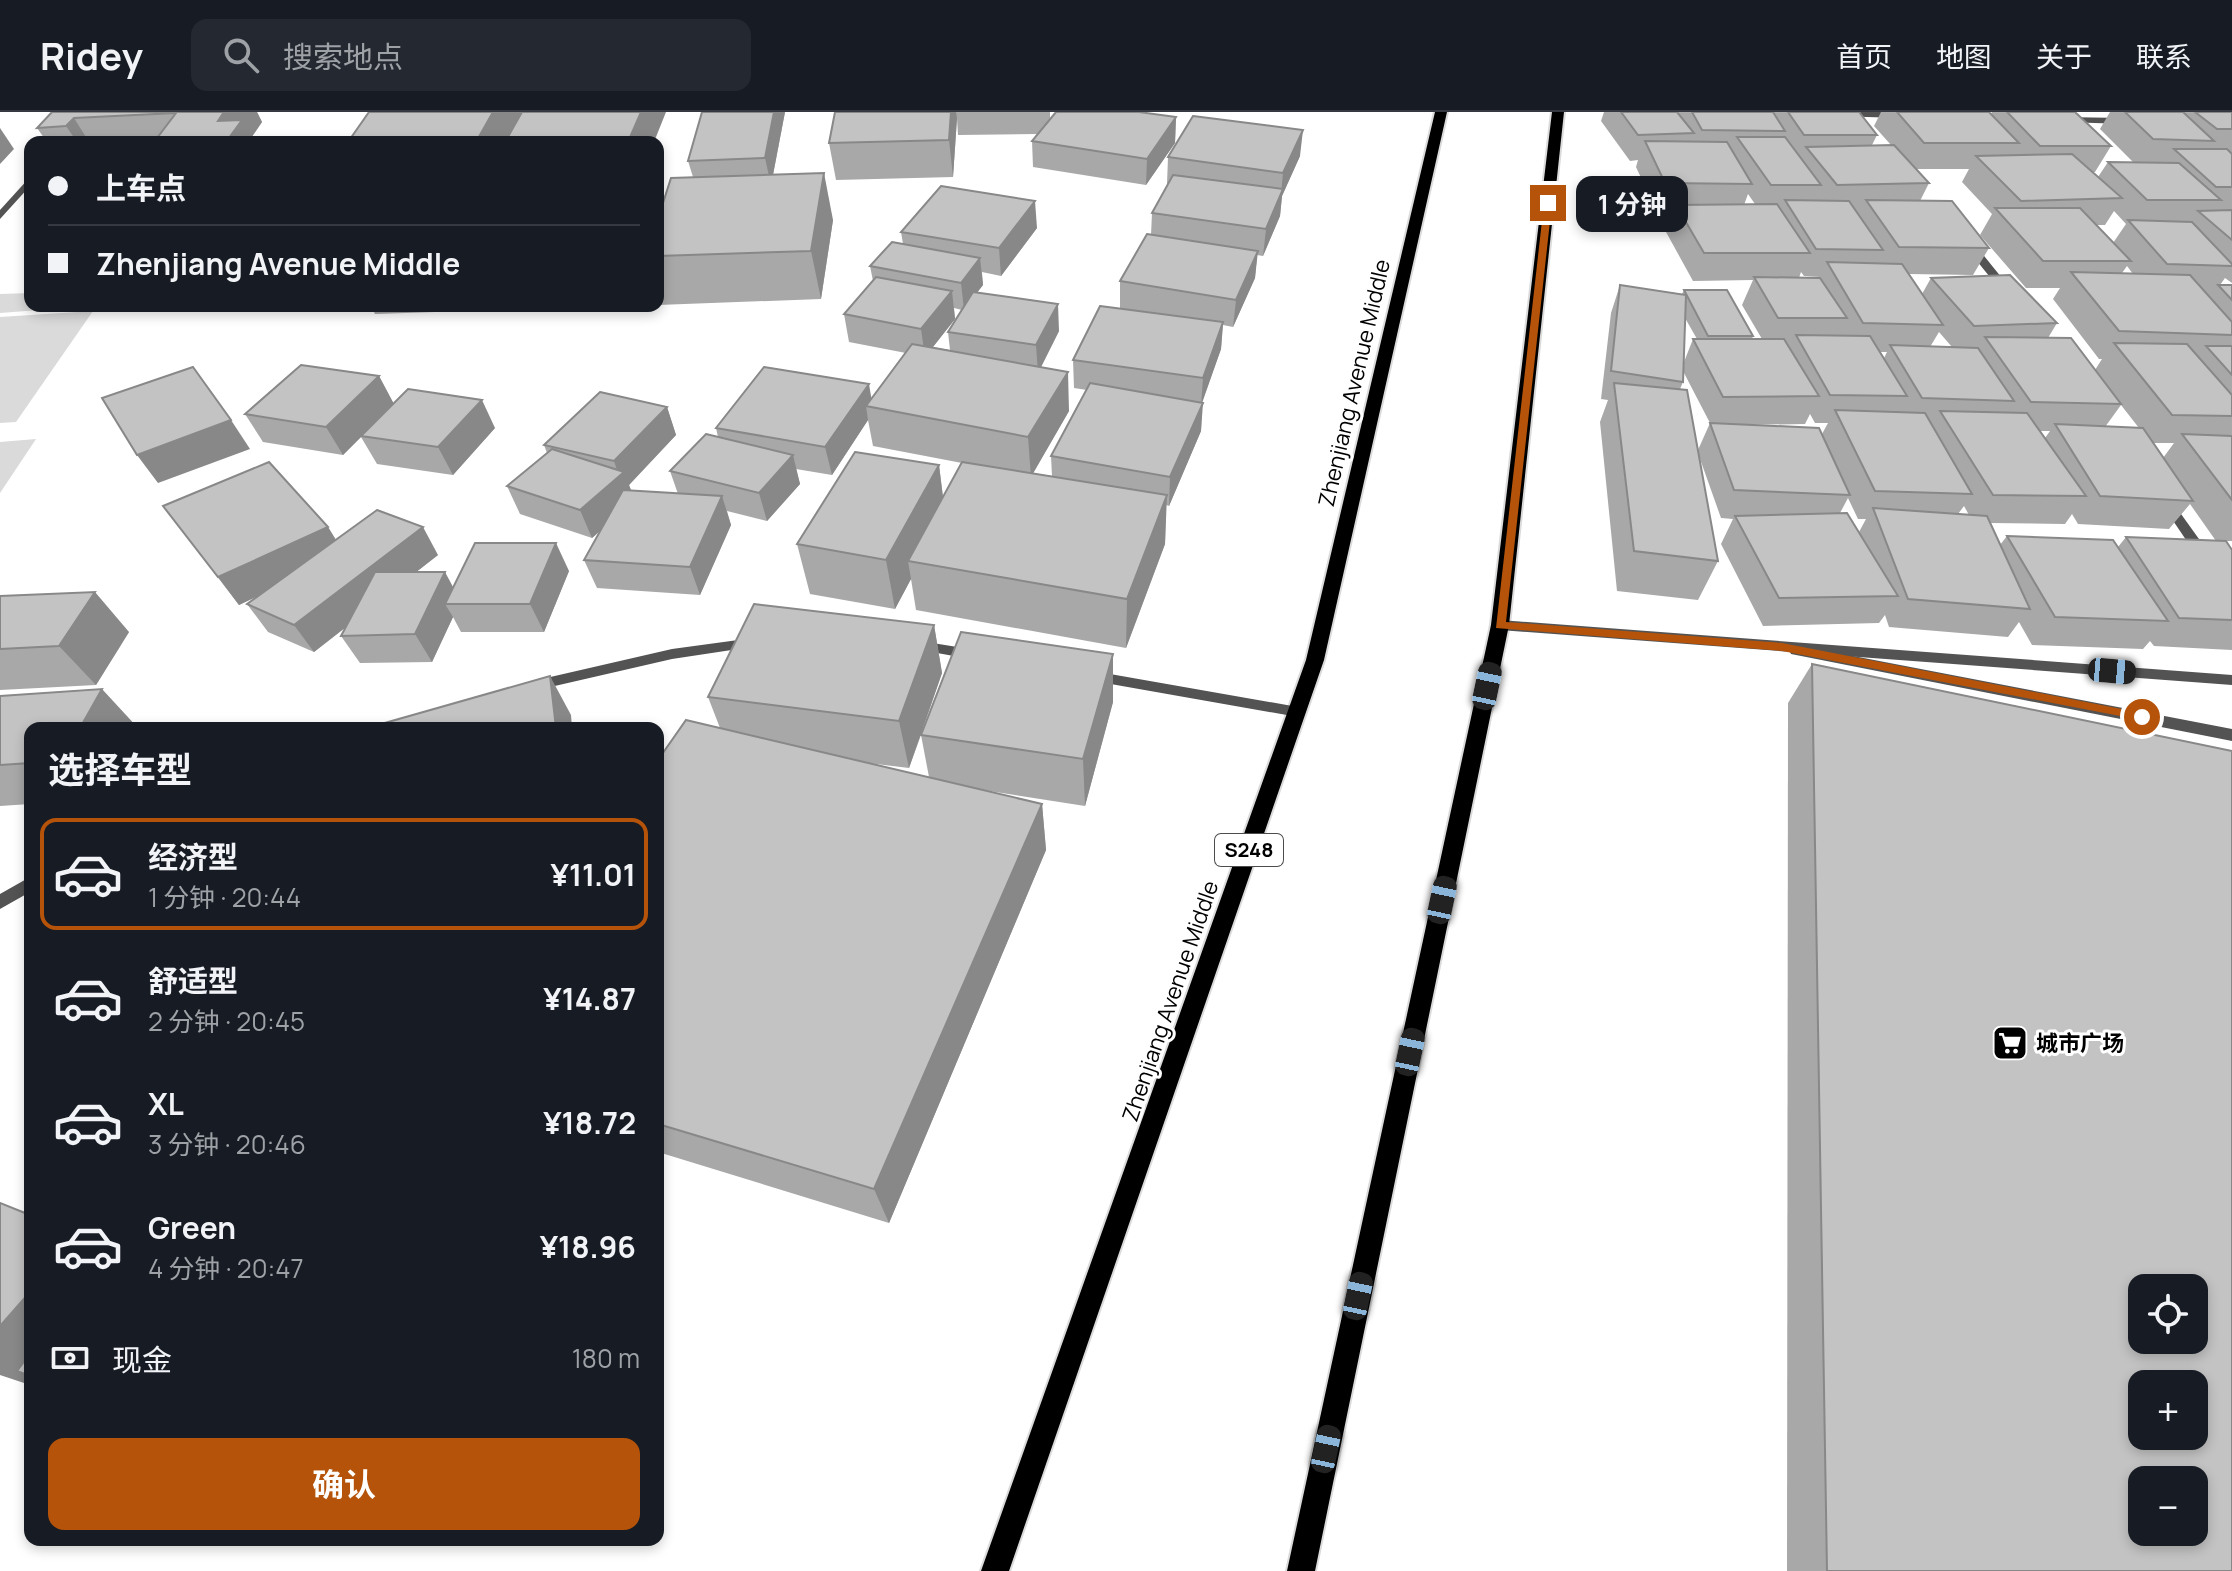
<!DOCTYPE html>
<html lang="zh">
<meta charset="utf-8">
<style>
:root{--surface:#171b24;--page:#242831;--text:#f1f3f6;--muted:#9ea1a6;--line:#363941;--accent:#b45309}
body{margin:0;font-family:Manrope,"Noto Sans SC",sans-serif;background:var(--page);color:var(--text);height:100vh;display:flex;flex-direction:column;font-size:30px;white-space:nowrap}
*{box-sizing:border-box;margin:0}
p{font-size:26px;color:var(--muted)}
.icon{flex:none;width:44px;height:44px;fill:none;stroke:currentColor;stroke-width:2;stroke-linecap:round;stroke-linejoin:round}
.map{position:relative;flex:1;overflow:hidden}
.side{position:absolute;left:24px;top:610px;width:640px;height:824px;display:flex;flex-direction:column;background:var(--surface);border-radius:16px;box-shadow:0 4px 12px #0003}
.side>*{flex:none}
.banner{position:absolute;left:24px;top:24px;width:640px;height:176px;border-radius:16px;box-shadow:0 4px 12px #0003;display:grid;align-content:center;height:176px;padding:0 24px;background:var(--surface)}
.controls{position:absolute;left:2128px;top:1162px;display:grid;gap:16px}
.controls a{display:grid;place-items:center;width:80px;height:80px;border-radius:16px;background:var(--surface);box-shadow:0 4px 12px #0003;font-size:40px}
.end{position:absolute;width:36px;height:36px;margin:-18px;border:10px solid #b45309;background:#fff;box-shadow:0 0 0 4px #fff}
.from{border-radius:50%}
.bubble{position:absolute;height:56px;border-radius:16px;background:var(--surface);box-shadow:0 4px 12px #0003;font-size:26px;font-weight:700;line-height:56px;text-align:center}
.car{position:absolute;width:24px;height:48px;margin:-24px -12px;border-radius:10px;box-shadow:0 0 6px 2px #0007;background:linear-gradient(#222 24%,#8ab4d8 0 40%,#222 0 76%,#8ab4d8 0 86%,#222 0)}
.banner b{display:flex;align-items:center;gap:28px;height:76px;font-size:30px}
.banner b+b{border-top:2px solid var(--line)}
.banner i{width:20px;height:20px;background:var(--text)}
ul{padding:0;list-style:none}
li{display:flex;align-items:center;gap:24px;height:112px;margin:0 16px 12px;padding:0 8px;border:4px solid transparent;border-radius:16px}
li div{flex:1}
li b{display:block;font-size:30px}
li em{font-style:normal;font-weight:700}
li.active{border-color:var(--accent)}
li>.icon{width:72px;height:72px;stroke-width:1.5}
h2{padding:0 24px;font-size:36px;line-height:96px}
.pay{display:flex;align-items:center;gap:20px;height:88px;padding:0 24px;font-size:30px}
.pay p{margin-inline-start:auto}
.action{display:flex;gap:16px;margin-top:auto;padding:16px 24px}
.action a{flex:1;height:92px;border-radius:16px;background:var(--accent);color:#fff;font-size:32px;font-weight:700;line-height:92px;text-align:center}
header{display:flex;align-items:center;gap:48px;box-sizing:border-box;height:112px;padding:0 40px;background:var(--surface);border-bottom:2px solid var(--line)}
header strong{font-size:38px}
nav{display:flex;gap:44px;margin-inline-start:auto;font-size:28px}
.search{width:560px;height:72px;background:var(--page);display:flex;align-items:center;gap:20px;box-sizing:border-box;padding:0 28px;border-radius:16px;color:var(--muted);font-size:30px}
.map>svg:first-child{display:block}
</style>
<header>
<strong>Ridey</strong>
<div class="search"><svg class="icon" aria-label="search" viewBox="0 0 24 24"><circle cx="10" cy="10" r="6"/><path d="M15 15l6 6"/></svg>搜索地点</div>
<nav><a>首页</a><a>地图</a><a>关于</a><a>联系</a></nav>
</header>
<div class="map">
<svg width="2232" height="1459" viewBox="0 0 2232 1459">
<rect width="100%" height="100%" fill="#fff"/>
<g fill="#dadada">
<path d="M30,181V194H93L0,201V182Z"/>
<path d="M93,199L16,310L0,311V205Z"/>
<path d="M36,327L0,381V330Z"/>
</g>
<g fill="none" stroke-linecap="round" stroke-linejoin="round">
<defs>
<g id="primary">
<path d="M1435,0H1447L1324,548L1009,1459H981L1306,548Z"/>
<path d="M1552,0H1564L1509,513L1315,1459H1287L1491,513Z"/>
</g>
</defs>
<use href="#primary" stroke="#dbdbdb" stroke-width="4"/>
<path fill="#535353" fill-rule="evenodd" d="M1796,533L2232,617V629L1791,542L1789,538Z"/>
<g fill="#535353" fill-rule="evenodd">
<path d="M1795,0H1889L1905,3L1901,6L1799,3Z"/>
<path d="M2061,5L2125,6L2129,9L2125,12L2064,10L2060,7Z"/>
<path d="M30,65V74L0,107V98Z"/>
<path d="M1964,129H1972L2010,176V180H2002L1964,133Z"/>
<path d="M2167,387L2171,388L2209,441V447H2199L2161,391Z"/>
<path d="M1500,508L2232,563V573L1500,518L1493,513Z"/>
<path d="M753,526L760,531L758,534L672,547L533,579L526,574L533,569L672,537Z"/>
<path d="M920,529L976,538L983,543L976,548L915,537L913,534Z"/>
<path d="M1093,559L1298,595L1305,600L1298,605L1088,568L1086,564Z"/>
<path d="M30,765V780L0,797V782Z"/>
</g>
<use href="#primary" fill="#000" fill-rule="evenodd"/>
</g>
<g fill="#a8a8a8" fill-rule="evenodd">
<path d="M52,0H257L262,10L251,26L253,30H47L37,16Z"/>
<path d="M785,0L773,63L833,108L821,187L658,193V94H662L693,65L688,49Z"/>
<path d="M835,0H1050V7L1176,5L1175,31L1146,73L1033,55L1032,29L1038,22L958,23L957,6L953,65L836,68L829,31Z"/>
<path d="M1604,0H1859L1877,23L1872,33H1891L1874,14L1881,0H1989L1991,2L1992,0H2075L2111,34L2095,60H2092L2098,65L2108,50H2133L2100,17L2110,0H2232V171L2225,166L2220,173H2232V429H2216L2190,392L2169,417L2078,412L2072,402L2065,412L1990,411L2000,433L2007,424L2118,435L2126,425L2232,438V538L2154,534L2150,529L2143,537L2032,533L2019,510L2008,525L1889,515L1885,503L1879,511L1763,514L1721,432L1733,407L1721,406L1699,344L1718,449L1698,488L1617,479L1600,310L1608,288L1601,287L1611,201L1620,173L1682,182L1684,178L1753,224L1752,227H1762L1742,193L1753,168L1693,169L1666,120L1674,98H1656L1636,55L1638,48L1630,49L1601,9ZM1916,57H1969L1962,70L1992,102L1980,123L2026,176H2060L2053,187L2099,247H2102L2095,258L2048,226L2057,211L1931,166L1922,182L1909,162L1973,163L1989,136L1920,89L1929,71ZM1748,82L1755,92L1744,93ZM2114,99L2126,112L2113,131L2097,113H2105ZM2127,154L2133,162L2122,161ZM1801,160L1804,164L1820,165L1819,166H1799ZM1685,206L1697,227H1693L1684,250ZM1939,220L1952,235H1930ZM1880,240H1887L1884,246ZM1683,259L1710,311L1698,338L1680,277L1683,270ZM2121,293L2139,316L2105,315ZM1810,302L1815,311H1828L1822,322L1738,313L1805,312ZM2040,319H2050L2045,326ZM2153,331H2174L2163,346ZM1848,386L1858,407H1866L1859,420L1840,401ZM1964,394L1969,403L1958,402Z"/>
<path d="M1300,44L1282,84L1280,104L1263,144L1257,143L1255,166L1233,215L1223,213L1221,237L1202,290L1201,319L1169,394L1166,393L1165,432L1126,536L916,498L911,467L895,497L810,482L797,432L939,353L943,385L962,351L873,334L868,308L832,363L796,357L800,372L767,409L727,399L731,413L700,483L597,476L584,448L600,419L592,426L520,402L507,374L547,341L544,333L667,295L676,323L629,373L631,379L678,382L670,359L718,325L716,316L872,286L906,241L849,230L844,202L873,169L870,154L903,132L901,120L1037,116L1001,164L982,160L983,173L977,180L1059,219L1041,255L1069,299L1033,361L1052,364L1051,344L1087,278L1074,276L1073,248L1120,196V169L1151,123L1152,101L1168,72H1167L1168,45ZM954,196L962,198L948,220L950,238L933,235L955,207Z"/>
<path d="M371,194H615L375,202Z"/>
<path d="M379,264L393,291L495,316L453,363L377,352L361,325L343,343L263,330L245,302Z"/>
<path d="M163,394L328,415L336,428L438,443L416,460L453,475L569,459L544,520H461L453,505L432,550L360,551L341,524L346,515L314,540L268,520L247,492L259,483L239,493Z"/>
<path d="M0,484L129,520L96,573L0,578Z"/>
<path d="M934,513L942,561L921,622L1113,590L1085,694L983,678L1042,692L1046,738L889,1111L658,1040V648L720,616L708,585ZM921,623L929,665L868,651L909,656Z"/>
<path d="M1812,552L2232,1459H1787L1788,591Z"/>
<path d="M0,584L138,616H30V692L0,694Z"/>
</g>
<g fill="#888">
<path d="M224,0H257L262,10L251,26L253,30H226L218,9Z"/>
<path d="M493,0H526L511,30H476Z"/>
<path d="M641,0H666L654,30H628Z"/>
<path d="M774,0H785L771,73L765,46Z"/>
<path d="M951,0H956L957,6L953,65L949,28Z"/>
<path d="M1176,5L1175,31L1146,73L1147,47Z"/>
<path d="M74,6L89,30H77L66,14Z"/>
<path d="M0,16L14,37L0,52Z"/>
<path d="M1303,18L1300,44L1282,84L1280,104L1263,144L1266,117L1281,82L1283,61Z"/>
<path d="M824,61L833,108L821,187L811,139Z"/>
<path d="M1035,89L1037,116L1001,164L999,136Z"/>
<path d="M1258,139L1255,166L1233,215L1236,188Z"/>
<path d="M980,146L983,173L964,198L961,171Z"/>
<path d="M952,179L955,207L925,245L921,217Z"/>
<path d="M1058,192L1059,219L1038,261L1036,233Z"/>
<path d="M1223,210L1221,237L1201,294L1203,266Z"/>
<path d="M1068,260L1069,299L1031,365L1028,325Z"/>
<path d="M379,264L394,292L343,343L326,315Z"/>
<path d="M869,272L873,296L866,294L868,308L832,363L825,335Z"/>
<path d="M482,288L495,316L453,363L438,335Z"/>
<path d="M1203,291L1201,319L1169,394L1170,365Z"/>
<path d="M667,295L676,323L629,373L635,388L592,426L580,398L619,364L614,349Z"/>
<path d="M231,308L250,337L158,371L137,343Z"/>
<path d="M793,343L800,372L767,409L759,381Z"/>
<path d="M939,353L945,402L908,449L911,467L895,497L886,448Z"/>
<path d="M1167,383L1165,432L1126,536L1127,487Z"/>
<path d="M722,384L731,413L700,483L690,455Z"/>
<path d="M328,415L345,443L239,493L218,465Z"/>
<path d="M423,415L438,443L314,540L294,513Z"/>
<path d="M556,431L569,459L544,520L530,492Z"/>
<path d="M445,460L460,488L445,492L453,505L432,550L415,522Z"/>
<path d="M95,480L129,520L96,573L59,534Z"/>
<path d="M934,513L942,561L909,656L899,609Z"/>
<path d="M1113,542V590L1085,694L1083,647Z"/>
<path d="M550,564L571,603L572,616H556Z"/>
<path d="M102,577L138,616H80Z"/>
<path d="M1042,692L1046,738L889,1111L874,1077Z"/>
<path d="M30,1180V1269L27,1272L0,1263V1214Z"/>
</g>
<g fill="#c3c3c3" stroke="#888" stroke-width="2" fill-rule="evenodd">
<path d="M52,0H224L218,9L242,8L226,30H154L176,1L74,6L66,14L37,16Z"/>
<path d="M369,0H493L476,30H348Z"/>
<path d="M522,0H641L628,30H505Z"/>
<path d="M702,0H774L765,46L688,49Z"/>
<path d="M835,0H951L949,28L829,31Z"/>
<path d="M1056,0H1139L1176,5L1147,47L1032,29Z"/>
<path d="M1621,0H1677L1694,21L1638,23Z"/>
<path d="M1692,0H1773L1785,19L1702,18Z"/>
<path d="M1788,0H1859L1877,23H1804Z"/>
<path d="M1897,0H1989L2019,31H1924Z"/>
<path d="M2007,0H2075L2111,34H2040Z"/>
<path d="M2125,0H2183L2214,29L2153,27Z"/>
<path d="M2195,0H2232V17H2217Z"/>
<path d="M1193,4L1303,18L1283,61L1168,45Z"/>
<path d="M1737,25H1785L1821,73H1771Z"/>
<path d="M1645,29L1727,30L1752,72L1665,71Z"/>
<path d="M1894,33L1929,71L1837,73L1806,35Z"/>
<path d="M2174,37H2227L2232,42V75H2216Z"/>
<path d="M2072,42L2122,86L2021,89L1976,44Z"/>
<path d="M2108,50L2179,51L2221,88H2147Z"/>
<path d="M824,61L811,139L658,144V94H662L671,66Z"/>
<path d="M1173,63L1283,77L1266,117L1152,101Z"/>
<path d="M941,74L1035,89L999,136L901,120Z"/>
<path d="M1785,88L1849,89L1883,138L1816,137Z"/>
<path d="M1866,88L1952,89L1989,136L1899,135Z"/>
<path d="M1777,92L1810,141H1704L1676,93Z"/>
<path d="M1995,96H2080L2131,149H2043Z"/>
<path d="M2232,98V128L2198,99Z"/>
<path d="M2128,108L2192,110L2232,152V154L2167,152Z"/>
<path d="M1147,122L1258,139L1236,188L1120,169Z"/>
<path d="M892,130L980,146L961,171L870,154Z"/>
<path d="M1827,150L1902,152L1943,213L1863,211Z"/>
<path d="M2071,160L2190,163L2232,210V223L2119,219Z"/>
<path d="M2010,163L2057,211L1974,214L1931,166Z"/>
<path d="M876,165L952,179L921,217L844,202Z"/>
<path d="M1754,165L1820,166L1847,206H1778Z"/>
<path d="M1620,173L1686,183L1683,270L1611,259Z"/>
<path d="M2218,173H2232V188Z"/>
<path d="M1684,178H1727L1753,224H1708Z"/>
<path d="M973,180L1058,192L1036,233L948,220Z"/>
<path d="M1100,194L1223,210L1203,266L1073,248Z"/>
<path d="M1796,223L1870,224L1907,284L1830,283Z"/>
<path d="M1985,225L2071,226L2121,292L2031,290Z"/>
<path d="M1693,227H1784L1819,284L1723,285Z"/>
<path d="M2114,231L2187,232L2232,283V304L2172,303Z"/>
<path d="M912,232L1068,260L1028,325L866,294Z"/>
<path d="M1890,233L1978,236L2014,289L1922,286Z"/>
<path d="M2206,234H2232V263Z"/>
<path d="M301,253L379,264L326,315L245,302Z"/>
<path d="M193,255L231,308L137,343L102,286Z"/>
<path d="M764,255L869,272L825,335L716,316Z"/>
<path d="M1090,271L1203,291L1170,365L1051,344Z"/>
<path d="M1614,271L1687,278L1718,449L1634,439Z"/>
<path d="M408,277L482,288L438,335L361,324Z"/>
<path d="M600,280L667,295L614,349L544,333Z"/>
<path d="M1835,298L1925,301L1972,382L1875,379Z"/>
<path d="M1940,299L2027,301L2086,384L1993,383Z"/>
<path d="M1710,311L1819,316L1850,383L1734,378Z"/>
<path d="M2055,312L2143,316L2193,389L2100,384Z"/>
<path d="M706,322L793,343L759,381L670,359Z"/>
<path d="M2182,322L2232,324V388Z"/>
<path d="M552,337L624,360L580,398L507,374Z"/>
<path d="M855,340L939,353L886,448L797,432Z"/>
<path d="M269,350L328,415L218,465L163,394Z"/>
<path d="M962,350L1167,383L1127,487L908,449Z"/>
<path d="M623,378L722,384L690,455L584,448Z"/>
<path d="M1873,396L1987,404L2030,497L1908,487Z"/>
<path d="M377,398L423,415L294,513L247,492Z"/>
<path d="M1847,401L1898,484L1779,486L1735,404Z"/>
<path d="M2007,424L2113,428L2168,509L2055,505Z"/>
<path d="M2126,425L2226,429L2232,438V508L2179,506Z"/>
<path d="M475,431H556L530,492H445Z"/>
<path d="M375,460H445L415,522L341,524Z"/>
<path d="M95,480L59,534L0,537V484Z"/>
<path d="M754,492L934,513L899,609L708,585Z"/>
<path d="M961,520L1113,542L1083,647L921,623Z"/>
<path d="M1812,552L2232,639V1459H1827ZM2142,1176H2194V1228H2142ZM2142,1272H2194V1324H2142ZM2142,1368H2194V1420H2142Z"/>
<path d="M550,564L556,616H367Z"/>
<path d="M102,577L80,616H30V651L0,653V584Z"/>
<path d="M686,608L1042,692L874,1077L658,1012V648Z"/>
<path d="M0,1091L30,1103V1180L0,1214Z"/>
<path d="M30,1242V1264L17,1259Z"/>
</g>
<path fill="#b45309" d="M1548,88L1552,91L1506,510L1782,531L2142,601L2148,605L2146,609L1782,539L1496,516L1544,91Z"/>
<defs>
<symbol id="supermarket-square" viewBox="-11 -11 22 22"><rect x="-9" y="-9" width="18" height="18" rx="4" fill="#000" stroke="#fff"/><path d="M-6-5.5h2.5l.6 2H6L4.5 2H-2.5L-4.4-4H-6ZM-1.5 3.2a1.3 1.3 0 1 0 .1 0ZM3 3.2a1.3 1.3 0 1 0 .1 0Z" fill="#fff"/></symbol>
</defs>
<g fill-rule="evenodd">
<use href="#supermarket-square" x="1990" y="911" width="40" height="40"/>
</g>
<g text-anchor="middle" stroke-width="6" stroke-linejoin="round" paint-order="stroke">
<rect fill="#fff" stroke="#4c4c4c" stroke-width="2" x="1215" y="722" width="68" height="32" rx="6"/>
<g font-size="20" font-weight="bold" fill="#000">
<text x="1249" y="745">S248</text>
</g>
<g font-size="22" fill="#000" stroke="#fff">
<text transform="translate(1354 271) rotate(-77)" y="8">Zhenjiang Avenue Middle</text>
<text transform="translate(1170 889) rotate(-71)" y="8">Zhenjiang Avenue Middle</text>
</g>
<g font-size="22" font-weight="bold" fill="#000" stroke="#fff" text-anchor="start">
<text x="2036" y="939">城市广场</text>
</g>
</g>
</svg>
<div class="controls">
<a><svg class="icon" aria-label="locate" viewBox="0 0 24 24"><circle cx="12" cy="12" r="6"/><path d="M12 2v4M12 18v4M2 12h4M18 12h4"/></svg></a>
<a>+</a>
<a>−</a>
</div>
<i class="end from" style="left:2142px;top:605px"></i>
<i class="end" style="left:1548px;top:91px"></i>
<div class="bubble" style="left:1576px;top:64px;width:112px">1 分钟</div>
<i class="car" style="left:2112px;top:559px;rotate:95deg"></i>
<i class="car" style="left:1487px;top:574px;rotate:12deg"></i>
<i class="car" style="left:1442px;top:788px;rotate:12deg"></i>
<i class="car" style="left:1410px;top:940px;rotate:12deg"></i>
<i class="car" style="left:1358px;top:1184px;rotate:12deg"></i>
<i class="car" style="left:1326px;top:1337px;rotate:12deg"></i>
<div class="banner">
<b><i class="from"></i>上车点</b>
<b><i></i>Zhenjiang Avenue Middle</b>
</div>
<section class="side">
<h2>选择车型</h2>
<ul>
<li class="active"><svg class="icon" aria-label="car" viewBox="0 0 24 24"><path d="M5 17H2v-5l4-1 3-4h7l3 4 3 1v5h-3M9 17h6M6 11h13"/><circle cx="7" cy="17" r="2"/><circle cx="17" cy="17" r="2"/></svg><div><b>经济型</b><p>1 分钟 · 20:44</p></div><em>¥11.01</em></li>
<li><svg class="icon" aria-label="car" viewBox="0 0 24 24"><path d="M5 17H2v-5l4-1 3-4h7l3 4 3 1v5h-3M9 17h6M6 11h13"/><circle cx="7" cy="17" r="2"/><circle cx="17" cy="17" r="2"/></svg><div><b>舒适型</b><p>2 分钟 · 20:45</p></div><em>¥14.87</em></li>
<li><svg class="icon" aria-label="car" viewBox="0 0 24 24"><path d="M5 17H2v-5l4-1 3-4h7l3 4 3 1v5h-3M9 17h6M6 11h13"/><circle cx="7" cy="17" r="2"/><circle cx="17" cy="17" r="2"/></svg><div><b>XL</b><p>3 分钟 · 20:46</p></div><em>¥18.72</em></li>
<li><svg class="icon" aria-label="car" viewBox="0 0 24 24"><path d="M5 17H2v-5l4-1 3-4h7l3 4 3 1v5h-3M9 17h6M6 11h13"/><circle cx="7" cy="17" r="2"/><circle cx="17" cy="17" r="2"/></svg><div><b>Green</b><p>4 分钟 · 20:47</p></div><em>¥18.96</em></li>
</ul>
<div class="pay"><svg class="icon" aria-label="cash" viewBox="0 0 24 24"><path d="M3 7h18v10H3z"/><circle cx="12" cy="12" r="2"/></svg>现金<p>180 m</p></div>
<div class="action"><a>确认</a></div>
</section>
</div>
